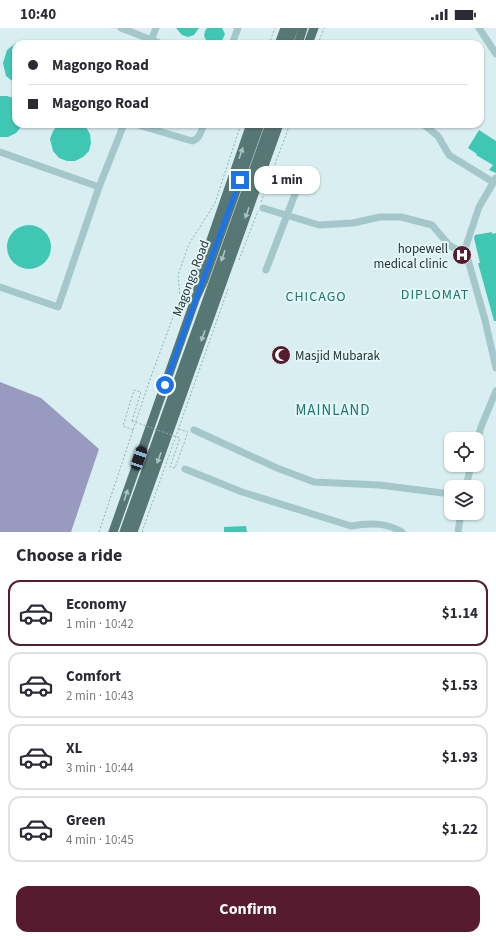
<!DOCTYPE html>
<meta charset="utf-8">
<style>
:root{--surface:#fff;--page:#f2f2f3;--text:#2b2b33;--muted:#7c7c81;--line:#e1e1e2;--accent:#561b2e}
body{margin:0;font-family:"Source Sans 3",sans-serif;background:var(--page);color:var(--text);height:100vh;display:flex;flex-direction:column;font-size:15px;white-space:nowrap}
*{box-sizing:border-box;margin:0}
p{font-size:13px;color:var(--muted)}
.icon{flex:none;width:22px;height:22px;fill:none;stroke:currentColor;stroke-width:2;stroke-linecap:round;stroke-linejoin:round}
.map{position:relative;height:504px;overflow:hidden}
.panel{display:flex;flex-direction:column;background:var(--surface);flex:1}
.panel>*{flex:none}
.banner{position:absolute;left:12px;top:12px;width:472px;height:88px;border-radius:12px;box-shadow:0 1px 3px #0004;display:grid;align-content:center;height:88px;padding:0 16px;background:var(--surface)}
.controls{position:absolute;left:444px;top:404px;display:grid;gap:8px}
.controls a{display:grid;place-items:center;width:40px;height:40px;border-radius:8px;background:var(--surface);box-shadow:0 1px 3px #0004;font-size:20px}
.end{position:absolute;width:18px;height:18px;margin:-9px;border:5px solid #1a73e8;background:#fff;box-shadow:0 0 0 2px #fff}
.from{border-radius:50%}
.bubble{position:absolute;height:28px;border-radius:12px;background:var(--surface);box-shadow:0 1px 3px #0004;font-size:13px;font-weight:700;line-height:28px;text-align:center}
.car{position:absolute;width:12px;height:24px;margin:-12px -6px;border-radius:5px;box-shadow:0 0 3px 1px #0007;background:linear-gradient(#222 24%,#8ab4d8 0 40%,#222 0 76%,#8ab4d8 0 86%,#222 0)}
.banner b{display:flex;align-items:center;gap:14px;height:38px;font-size:15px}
.banner b+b{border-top:1px solid var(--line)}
.banner i{width:10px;height:10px;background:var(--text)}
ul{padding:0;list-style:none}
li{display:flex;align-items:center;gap:12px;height:66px;margin:0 8px 6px;padding:0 8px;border:2px solid var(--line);border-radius:12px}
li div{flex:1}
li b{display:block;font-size:15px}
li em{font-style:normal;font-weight:700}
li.current{border-color:var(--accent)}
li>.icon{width:36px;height:36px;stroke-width:1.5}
h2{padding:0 16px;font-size:18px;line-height:48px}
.cta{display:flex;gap:8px;margin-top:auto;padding:8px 16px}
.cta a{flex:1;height:46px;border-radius:12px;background:var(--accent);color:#fff;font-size:16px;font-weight:700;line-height:46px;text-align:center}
.status{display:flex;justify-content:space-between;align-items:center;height:28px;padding:0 20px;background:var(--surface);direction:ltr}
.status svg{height:11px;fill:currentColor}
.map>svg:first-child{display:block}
</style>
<div class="status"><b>10:40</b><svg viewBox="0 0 49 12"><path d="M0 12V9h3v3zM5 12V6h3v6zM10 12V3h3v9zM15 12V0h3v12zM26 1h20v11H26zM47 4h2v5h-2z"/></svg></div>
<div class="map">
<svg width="496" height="504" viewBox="0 0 496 504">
<rect width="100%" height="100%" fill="#d8eef1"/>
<path fill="#989ac0" d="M0,354L41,370L99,421L71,504H0Z"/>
<g fill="#40c7b4">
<path d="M176,0H199L194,7L188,9L182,7Z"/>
<path d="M207,0H222L225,6L221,15L210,16L207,14L204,8L205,3Z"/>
<path d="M16,15V56L6,48L3,35L7,22Z"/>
<path d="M0,68H7L16,71V96H24L16,105L8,109H0Z"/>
<path d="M59,96H83L86,99L90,106L91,115L89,123L83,129L75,133H67L59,130L53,123L50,111L53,103Z"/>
<path d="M479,102L496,113V145L489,142L493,137L476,127L477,126L468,120Z"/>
<circle cx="29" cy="219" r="22"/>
<path d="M492,204V206L496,205V293H494L478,235H480L474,210L475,207Z"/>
<path d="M246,498L247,504H224V499Z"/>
</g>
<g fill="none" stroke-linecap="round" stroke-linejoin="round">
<g stroke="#8fb3b5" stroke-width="1" stroke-dasharray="2 2" stroke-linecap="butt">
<path d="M269,16L275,0"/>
<path d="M318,16L324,0"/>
<path d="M261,174L290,96"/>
<path d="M239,232L258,183"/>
<path d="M132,393L141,364L134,362L123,398L133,402"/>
<path d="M179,401L188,404L175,440L170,439L180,410"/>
<path d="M99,504L148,357L180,270L178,247L189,216L215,175L241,96"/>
<path d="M142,504L228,261"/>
</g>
<g stroke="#a4c7c9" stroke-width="7">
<path d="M121,0L162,16"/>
<path d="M479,0L496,26"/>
<path d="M150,15L156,0"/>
<path d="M232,16L238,0"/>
<path d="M135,96L192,113C200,111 201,103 204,96"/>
<path d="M423,96L438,108L449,127L493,154"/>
<path d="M0,124L99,159"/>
<path d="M496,150L479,179L465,221L485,292L496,340"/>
<path d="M263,180L319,197L353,195L380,189H401L432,197L449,217L456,221H465"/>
<path d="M266,242L297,161L295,145"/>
<path d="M0,259L58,279L99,159L124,96"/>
<path d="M194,402L277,440L314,454L379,457L451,466"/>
<path d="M477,414L481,399L496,363"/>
<path d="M185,441L242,464L351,498C368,495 386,494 402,504"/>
<path d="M466,459L471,437"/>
<path d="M458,504L461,485"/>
</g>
<g stroke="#577775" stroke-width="9">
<path d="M279,16L285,0"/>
<path d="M288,16L294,0"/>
<path d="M298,16L303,0"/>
<path d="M308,16L314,0"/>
<path d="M197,260L199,247L251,96"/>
<path d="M113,504L196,269L204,252L260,96"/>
<path d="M124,504L270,96"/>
<path d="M133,504L279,96"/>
</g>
<path stroke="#8fb3b5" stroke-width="1" stroke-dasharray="2 2" stroke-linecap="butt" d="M132,393L180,410"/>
</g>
<defs><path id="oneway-solid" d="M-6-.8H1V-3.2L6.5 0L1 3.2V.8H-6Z"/></defs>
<g fill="#acc3c4">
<use href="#oneway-solid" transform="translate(241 125) rotate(-71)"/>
<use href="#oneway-solid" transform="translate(247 185) rotate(110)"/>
<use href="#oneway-solid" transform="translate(223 228) rotate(110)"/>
<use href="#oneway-solid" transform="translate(203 308) rotate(110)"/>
<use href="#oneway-solid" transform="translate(159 430) rotate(110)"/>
<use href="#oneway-solid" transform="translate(126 467) rotate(-71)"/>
</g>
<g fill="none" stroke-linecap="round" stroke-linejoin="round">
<path stroke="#1a73e8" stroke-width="5" d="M165,357C189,288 215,221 240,152"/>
</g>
<defs>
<symbol id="hospital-disc" viewBox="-11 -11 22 22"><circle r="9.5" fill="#561b2e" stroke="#e4f6f9"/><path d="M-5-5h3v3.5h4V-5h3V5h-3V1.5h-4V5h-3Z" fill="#fff"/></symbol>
<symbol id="mosque-disc" viewBox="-11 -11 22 22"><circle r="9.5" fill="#561b2e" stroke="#e4f6f9"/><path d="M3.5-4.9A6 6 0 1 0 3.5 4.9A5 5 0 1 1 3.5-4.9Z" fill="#fff"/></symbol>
</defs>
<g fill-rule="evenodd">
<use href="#hospital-disc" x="451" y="216" width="22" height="22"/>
<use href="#mosque-disc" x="270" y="316" width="22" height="22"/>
</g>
<g text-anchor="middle" stroke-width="4" stroke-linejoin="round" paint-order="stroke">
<g font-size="13" fill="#263433" stroke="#e4f6f9" text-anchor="end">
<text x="448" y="225">hopewell<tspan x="448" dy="15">medical clinic</tspan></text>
<text x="295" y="332" text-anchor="start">Masjid Mubarak</text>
</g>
<g font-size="13" fill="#263433" stroke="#e4f6f9">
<text transform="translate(190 250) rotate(-69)" y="5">Magongo Road</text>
</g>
<g font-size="14" letter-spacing="1" fill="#1d786b" stroke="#e4f6f9">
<text x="435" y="271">DIPLOMAT</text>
<text x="316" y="273">CHICAGO</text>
</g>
<g font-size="15" letter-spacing="1" fill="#1d786b" stroke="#e4f6f9">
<text x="333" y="387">MAINLAND</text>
</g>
</g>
</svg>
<div class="controls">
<a><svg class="icon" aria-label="locate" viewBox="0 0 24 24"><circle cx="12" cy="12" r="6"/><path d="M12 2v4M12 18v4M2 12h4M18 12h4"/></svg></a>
<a><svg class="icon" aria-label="layers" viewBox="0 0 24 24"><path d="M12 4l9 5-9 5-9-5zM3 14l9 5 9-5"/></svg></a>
</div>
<i class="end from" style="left:165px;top:357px"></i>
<i class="end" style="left:240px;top:152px"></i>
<div class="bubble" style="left:254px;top:138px;width:66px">1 min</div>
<i class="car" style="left:139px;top:430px;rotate:19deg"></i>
<div class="banner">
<b><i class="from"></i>Magongo Road</b>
<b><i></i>Magongo Road</b>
</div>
</div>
<section class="panel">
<h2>Choose a ride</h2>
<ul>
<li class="current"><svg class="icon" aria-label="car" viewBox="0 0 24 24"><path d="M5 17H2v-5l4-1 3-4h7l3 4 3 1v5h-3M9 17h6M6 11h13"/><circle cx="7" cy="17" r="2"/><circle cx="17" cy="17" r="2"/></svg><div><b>Economy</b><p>1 min · 10:42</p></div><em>$1.14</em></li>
<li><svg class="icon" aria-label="car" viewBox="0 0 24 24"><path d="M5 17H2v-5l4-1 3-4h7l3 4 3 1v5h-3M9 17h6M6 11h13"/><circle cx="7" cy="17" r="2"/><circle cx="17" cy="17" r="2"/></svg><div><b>Comfort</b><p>2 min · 10:43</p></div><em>$1.53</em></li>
<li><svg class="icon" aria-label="car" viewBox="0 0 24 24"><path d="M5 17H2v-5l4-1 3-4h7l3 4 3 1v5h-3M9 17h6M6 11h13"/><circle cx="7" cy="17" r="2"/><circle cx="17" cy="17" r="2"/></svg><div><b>XL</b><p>3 min · 10:44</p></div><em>$1.93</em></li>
<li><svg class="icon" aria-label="car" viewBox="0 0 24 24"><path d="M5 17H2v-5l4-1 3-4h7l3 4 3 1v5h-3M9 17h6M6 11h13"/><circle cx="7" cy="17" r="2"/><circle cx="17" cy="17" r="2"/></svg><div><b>Green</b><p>4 min · 10:45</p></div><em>$1.22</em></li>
</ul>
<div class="cta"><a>Confirm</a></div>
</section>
